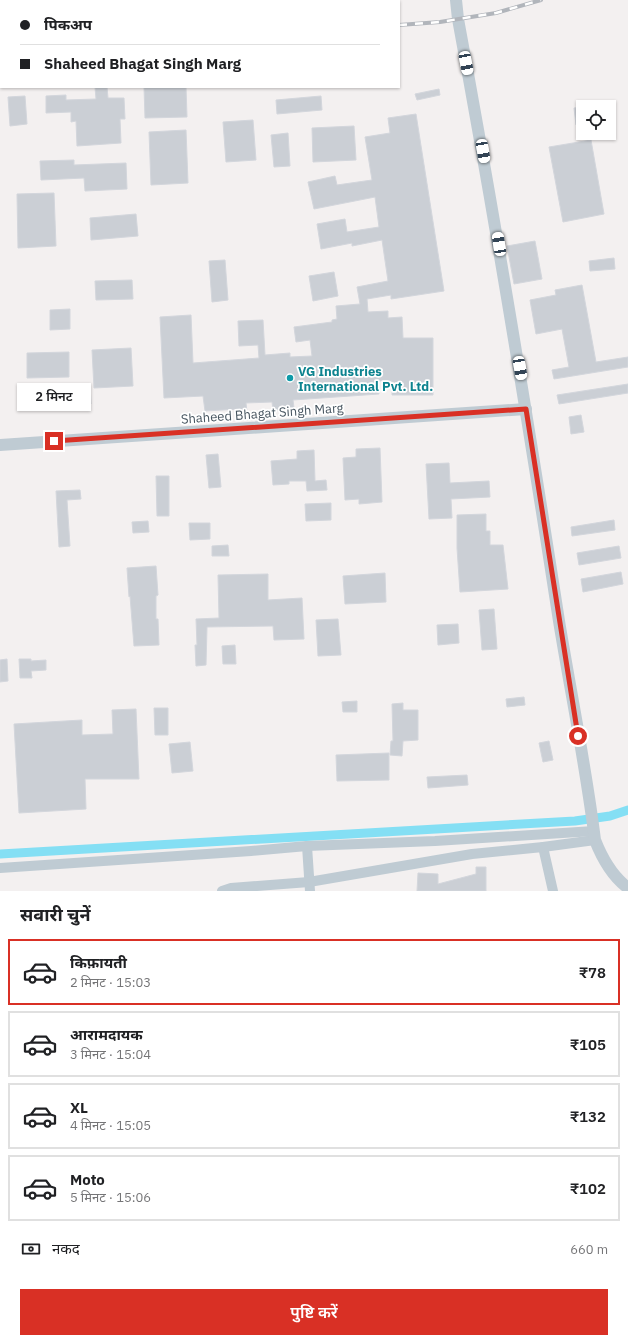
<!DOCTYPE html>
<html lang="hi">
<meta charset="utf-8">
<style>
:root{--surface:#fff;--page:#f2f2f2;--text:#202124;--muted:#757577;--line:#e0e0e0;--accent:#d93025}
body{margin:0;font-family:"IBM Plex Sans","Noto Sans Devanagari",sans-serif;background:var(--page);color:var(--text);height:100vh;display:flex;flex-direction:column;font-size:15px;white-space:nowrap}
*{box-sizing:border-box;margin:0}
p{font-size:13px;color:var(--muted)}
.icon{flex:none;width:22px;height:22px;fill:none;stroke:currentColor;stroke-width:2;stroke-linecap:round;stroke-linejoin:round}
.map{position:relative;height:891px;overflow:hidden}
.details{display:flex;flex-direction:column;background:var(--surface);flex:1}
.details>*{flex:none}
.top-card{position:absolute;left:0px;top:0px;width:400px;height:88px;box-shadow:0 1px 3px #0004;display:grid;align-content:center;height:88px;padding:0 20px;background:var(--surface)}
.fabs{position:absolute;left:576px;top:100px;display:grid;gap:8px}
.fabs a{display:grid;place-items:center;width:40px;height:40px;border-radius:0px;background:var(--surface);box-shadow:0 1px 3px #0004;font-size:20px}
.end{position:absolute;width:18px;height:18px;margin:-9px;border:5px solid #d93025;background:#fff;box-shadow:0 0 0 2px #fff}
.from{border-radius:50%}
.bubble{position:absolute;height:28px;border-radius:0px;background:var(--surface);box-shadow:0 1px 3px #0004;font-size:13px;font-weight:600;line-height:28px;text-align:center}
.car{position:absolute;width:12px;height:24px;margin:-12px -6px;border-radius:5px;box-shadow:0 0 3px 1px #0007;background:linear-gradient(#fff 24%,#345 0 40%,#fff 0 76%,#345 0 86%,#fff 0)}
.top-card b{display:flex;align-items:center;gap:14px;height:38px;font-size:15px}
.top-card b+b{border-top:1px solid var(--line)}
.top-card i{width:10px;height:10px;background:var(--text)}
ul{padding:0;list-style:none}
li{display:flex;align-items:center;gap:12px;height:66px;margin:0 8px 6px;padding:0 12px;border:2px solid var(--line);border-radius:0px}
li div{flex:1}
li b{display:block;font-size:15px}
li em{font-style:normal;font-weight:600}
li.on{border-color:var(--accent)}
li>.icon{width:36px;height:36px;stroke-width:1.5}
h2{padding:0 20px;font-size:18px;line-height:48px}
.pay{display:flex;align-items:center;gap:10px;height:44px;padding:0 20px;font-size:15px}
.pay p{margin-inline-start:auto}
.cta{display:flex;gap:8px;margin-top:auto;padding:8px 20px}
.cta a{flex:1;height:46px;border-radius:0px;background:var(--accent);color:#fff;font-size:16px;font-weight:600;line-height:46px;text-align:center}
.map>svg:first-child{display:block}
</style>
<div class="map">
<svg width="628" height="891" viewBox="0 0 628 891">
<rect width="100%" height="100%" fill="#f3f0f0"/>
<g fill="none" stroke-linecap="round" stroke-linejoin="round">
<path stroke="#84dff4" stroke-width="9" d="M0,854L575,821L610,816L628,810"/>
</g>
<g fill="#cbcfd5" stroke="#d3d6dc">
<path d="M95,87H107L108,98H124L125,119H120L121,143L77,146L76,121L71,122V112L46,113V96L66,95V100L96,99Z"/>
<path d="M144,87H186L187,117L145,118Z"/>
<path d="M439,89L440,95L417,100L415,94Z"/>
<path d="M25,96L27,124L10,126L8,97Z"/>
<path d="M321,96L322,110L277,114L276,100Z"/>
<path d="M583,107V124L576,125L574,108Z"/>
<path d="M416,114L444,291L391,299V295L367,299L368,312L388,311V318L402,317L403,338H433V395H392V381H378L379,394L293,400L294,408L273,410L272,402L246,403L247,412H240V409L205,411L203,396L164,398L160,317L191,315L193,363L259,358L258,345L239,346L238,321L263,320L265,355L290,353V357L312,356L310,340L296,342L294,327L332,322V320L337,319L336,306L360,304L357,287L388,281L382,240L352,246V243L321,249L317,224L345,219L347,232L379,227L375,197L314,209L308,182L335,176L337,185L372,180L365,137L390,133L388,118Z"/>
<path d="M253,120L256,160L226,162L223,122Z"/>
<path d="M354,126L356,160L313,162L312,128Z"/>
<path d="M186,130L188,183L151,185L149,132Z"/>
<path d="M288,133L290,166L274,167L271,135Z"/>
<path d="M591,140L604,214L563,222L549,147Z"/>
<path d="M74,160V165L126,163L127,189L85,191L84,178L41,180L40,161Z"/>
<path d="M54,193L56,246L18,248L17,194Z"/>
<path d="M136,214L138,236L91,240L90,218Z"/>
<path d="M535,241L542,279L514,284L507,246Z"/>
<path d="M614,258L615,269L590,271L589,261Z"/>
<path d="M225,260L228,300L212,302L209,261Z"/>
<path d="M334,272L338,296L313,301L309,276Z"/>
<path d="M132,280L133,299L96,300L95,281Z"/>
<path d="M582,285L596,362L628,357V367L554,379L552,370L569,367L562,329L536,334L530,300L556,295L555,290Z"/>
<path d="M70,309V329L50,330V310Z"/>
<path d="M131,348L133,386L94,388L92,350Z"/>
<path d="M69,352V377L27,378V353Z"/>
<path d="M76,384H90L91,404L77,405Z"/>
<path d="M628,384V393L559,404L557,395Z"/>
<path d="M581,415L584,432L571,434L569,417Z"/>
<path d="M380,448L382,502L359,504V499L345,500L343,458L356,457V449Z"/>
<path d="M314,450L315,481L326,480L327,490L307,491L306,481H289V484L273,485L271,461L297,459V451Z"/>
<path d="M218,454L221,487L209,488L206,455Z"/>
<path d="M449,463L450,483L489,481L490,497L451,499L452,518L429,519L426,464Z"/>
<path d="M156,476H169V516H157Z"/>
<path d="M80,490L81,499L67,500L70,546L59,547L56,491Z"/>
<path d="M331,503V520L306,521L305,504Z"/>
<path d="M486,514V531H490V545H503L508,589L460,592L457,548V515Z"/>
<path d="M614,520L615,530L572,536L571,527Z"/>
<path d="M148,521L149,532L133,533L132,522Z"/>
<path d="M189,523H210V539L190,540Z"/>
<path d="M228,545L229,556H212V546Z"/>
<path d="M619,546L621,558L579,565L577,553Z"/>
<path d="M156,566L158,595L156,596V619H158L159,645L134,646L130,596L129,597L127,568Z"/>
<path d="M621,572L623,584L583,592L581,579Z"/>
<path d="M385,573L386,602L345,604L343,576Z"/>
<path d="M268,574V600L302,598L304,639L274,640L273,626L207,627L206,665L196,666L195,645H197L196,619L219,618L218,575Z"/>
<path d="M494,609L497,649L482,650L479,610Z"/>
<path d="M338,619L341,655L318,656L316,620Z"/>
<path d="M458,624L459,643L438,645L437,625Z"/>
<path d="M235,645L236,664H223L222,646Z"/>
<path d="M7,659L8,681L0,682V660Z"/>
<path d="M19,659H31V661L46,660V670L31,671L32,678H20Z"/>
<path d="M524,697L525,705L507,707L506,699Z"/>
<path d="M357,701V712H343L342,702Z"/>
<path d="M403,703V710H418V740L403,741L402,756L390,755L391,741H393L392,704Z"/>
<path d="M154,708H168V735H155Z"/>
<path d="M136,709L139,779H85L86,809L19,813L14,724L82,720V735L113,734L112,710Z"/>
<path d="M549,741L553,760L543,762L539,743Z"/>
<path d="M190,742L193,771L172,773L169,744Z"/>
<path d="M389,753V780L337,781L336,755Z"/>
<path d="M467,775L468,785L428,788L427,777Z"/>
<path d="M476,867H486V891H417L418,873L438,874V884L476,874Z"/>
</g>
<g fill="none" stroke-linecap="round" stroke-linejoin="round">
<g stroke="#bfcbd3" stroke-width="10">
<path d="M307,846L310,891"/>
<path d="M543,847L553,891"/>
<path d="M0,868L251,851L307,846L435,841L594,831"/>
<path d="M222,891L231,888L309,882L472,854L543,847L595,840"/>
</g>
<g stroke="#bfcbd3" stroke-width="12">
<path d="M456,0L458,19C495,219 528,420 559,621C571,694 586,767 595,840C602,858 612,876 628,888"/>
<path d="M0,445L526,409"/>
</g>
<defs>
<g id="rail">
<path d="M399,25L440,22L496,13L541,0"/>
<path d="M0,50H1"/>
</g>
</defs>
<use href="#rail" stroke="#b1b5bb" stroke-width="4"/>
<use href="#rail" stroke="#fff" stroke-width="2.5" stroke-dasharray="8" stroke-linecap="butt"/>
</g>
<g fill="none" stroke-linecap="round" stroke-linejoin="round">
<path stroke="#d93025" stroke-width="5" d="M54,441L526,409L578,736"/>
</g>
<circle fill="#0f9aa8" stroke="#fff" stroke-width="1.5" cx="290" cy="378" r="4"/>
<g text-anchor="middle" stroke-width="3.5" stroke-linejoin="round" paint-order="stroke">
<g font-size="13" font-weight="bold" fill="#0d838f" stroke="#fff" text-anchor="start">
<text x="298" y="376">VG Industries<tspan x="298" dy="15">International Pvt. Ltd.</tspan></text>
</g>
<g font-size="13" fill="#46545f" stroke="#fff">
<text transform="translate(262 413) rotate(-4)" y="5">Shaheed Bhagat Singh Marg</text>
</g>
</g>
</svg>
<div class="fabs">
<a><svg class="icon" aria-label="locate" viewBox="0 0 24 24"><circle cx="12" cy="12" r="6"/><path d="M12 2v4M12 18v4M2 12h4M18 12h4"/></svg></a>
</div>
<i class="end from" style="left:578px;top:736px"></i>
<i class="end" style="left:54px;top:441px"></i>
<div class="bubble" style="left:17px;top:383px;width:74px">2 मिनट</div>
<i class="car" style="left:466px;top:63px;rotate:169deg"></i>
<i class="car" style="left:483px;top:151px;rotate:170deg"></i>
<i class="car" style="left:499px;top:244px;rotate:351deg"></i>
<i class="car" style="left:520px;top:368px;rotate:170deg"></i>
<div class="top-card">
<b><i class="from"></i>पिकअप</b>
<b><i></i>Shaheed Bhagat Singh Marg</b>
</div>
</div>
<section class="details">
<h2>सवारी चुनें</h2>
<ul>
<li class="on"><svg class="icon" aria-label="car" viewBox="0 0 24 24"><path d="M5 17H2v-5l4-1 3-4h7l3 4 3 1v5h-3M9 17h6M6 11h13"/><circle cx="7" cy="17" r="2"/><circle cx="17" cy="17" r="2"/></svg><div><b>किफ़ायती</b><p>2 मिनट · 15:03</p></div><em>₹78</em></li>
<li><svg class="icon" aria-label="car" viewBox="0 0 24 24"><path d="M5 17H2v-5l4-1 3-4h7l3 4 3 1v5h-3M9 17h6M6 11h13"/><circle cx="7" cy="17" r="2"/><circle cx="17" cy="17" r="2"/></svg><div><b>आरामदायक</b><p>3 मिनट · 15:04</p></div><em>₹105</em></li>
<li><svg class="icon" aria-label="car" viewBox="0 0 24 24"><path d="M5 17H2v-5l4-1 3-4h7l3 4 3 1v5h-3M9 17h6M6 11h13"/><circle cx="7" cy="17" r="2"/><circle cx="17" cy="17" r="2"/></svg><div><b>XL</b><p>4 मिनट · 15:05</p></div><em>₹132</em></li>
<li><svg class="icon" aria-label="car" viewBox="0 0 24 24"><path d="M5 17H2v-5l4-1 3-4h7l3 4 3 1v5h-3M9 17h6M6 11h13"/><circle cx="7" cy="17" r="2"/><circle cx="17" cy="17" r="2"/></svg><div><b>Moto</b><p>5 मिनट · 15:06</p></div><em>₹102</em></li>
</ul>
<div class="pay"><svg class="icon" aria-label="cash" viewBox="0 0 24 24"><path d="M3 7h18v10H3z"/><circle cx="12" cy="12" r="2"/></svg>नकद<p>660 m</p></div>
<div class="cta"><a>पुष्टि करें</a></div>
</section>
